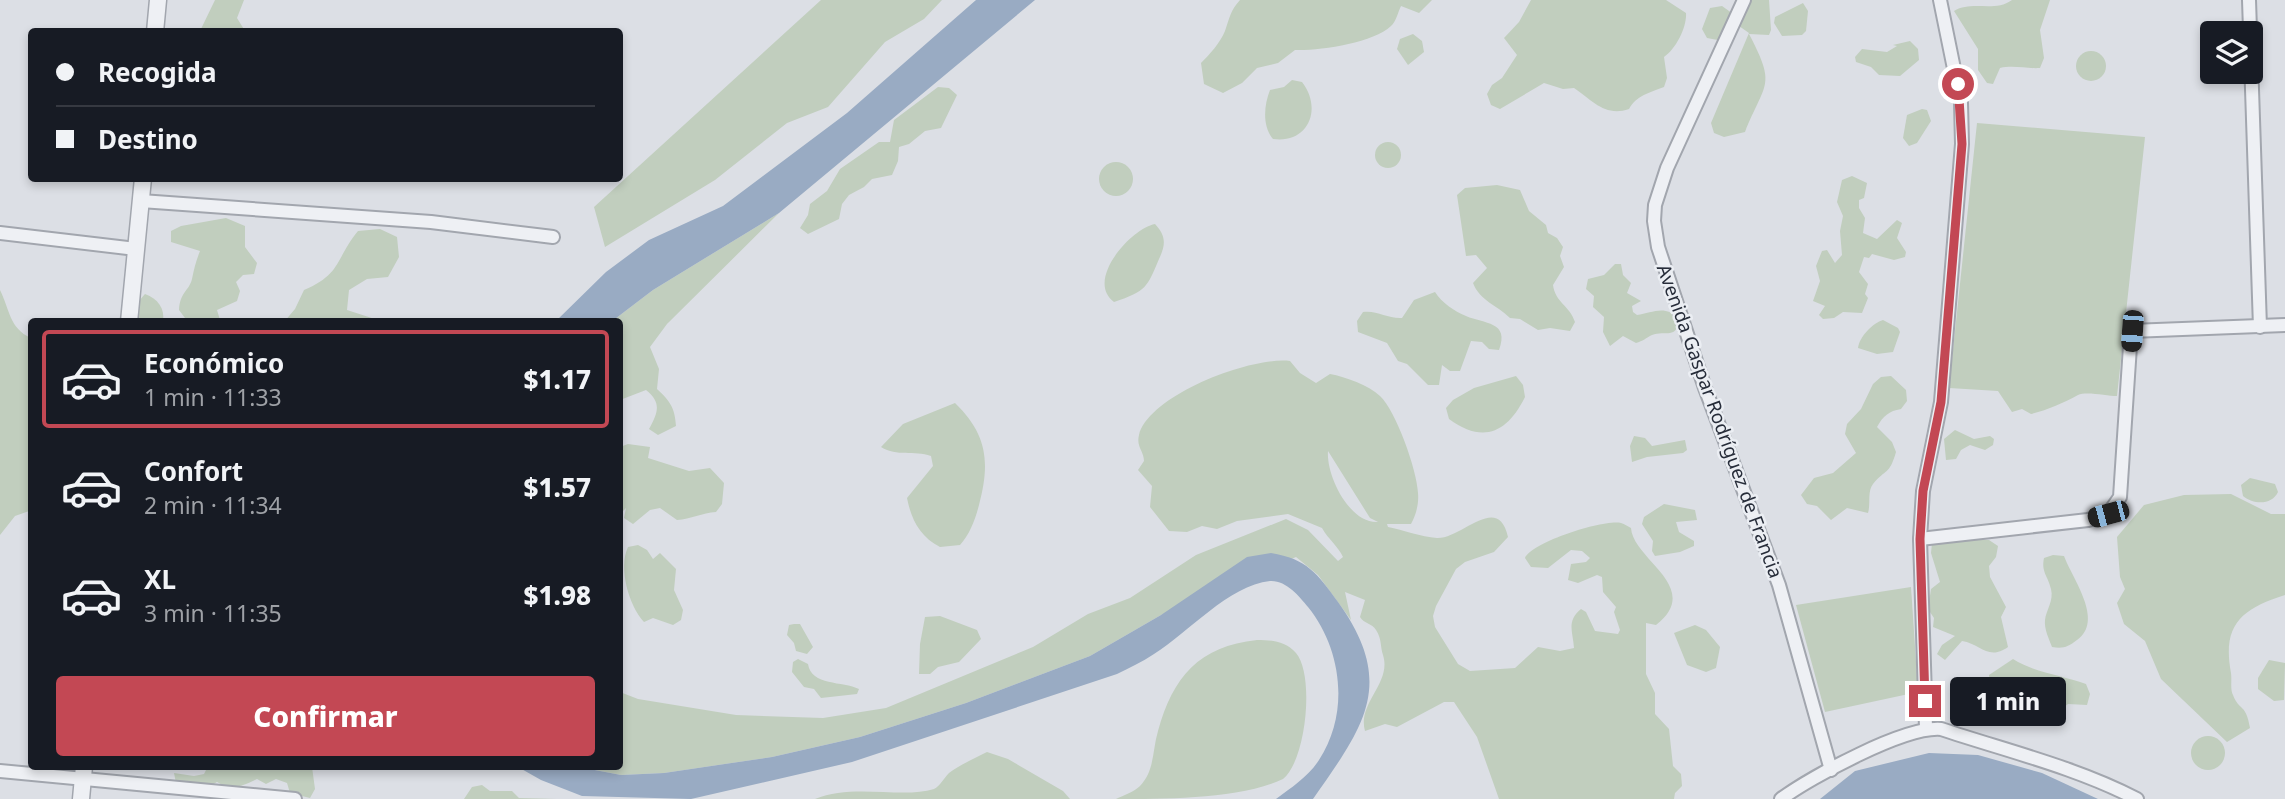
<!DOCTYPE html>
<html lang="es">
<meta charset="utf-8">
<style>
:root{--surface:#171b24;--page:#20242c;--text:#f1f3f6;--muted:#9ea1a6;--line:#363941;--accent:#c34854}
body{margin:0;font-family:"Noto Sans",sans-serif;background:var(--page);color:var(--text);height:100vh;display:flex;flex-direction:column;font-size:26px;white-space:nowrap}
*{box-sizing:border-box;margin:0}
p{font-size:23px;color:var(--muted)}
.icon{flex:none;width:38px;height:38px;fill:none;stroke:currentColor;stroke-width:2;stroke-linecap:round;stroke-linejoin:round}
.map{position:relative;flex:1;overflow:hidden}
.details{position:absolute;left:28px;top:318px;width:595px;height:452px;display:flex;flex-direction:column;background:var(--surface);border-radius:7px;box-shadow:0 4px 10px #0003}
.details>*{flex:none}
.top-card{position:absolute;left:28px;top:28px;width:595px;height:154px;border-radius:7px;box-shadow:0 4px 10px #0003;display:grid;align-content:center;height:154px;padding:0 28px;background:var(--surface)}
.tools{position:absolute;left:2200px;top:21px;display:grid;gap:14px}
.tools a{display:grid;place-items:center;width:63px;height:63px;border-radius:7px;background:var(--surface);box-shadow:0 4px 10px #0003;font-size:35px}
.end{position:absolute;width:32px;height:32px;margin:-16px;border:9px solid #c34854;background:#fff;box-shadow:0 0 0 4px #fff}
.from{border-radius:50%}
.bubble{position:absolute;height:49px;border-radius:7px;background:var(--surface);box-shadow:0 4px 10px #0003;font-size:23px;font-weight:800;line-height:49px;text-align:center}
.car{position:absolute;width:21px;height:42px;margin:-21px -10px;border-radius:9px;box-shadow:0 0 5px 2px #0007;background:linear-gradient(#222 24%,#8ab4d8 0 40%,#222 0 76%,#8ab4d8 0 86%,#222 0)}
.top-card b{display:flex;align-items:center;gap:24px;height:66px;font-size:26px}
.top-card b+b{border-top:2px solid var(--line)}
.top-card i{width:18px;height:18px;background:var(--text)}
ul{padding:12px 0 0;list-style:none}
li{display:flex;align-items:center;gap:21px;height:98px;margin:0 14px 10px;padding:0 14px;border:4px solid transparent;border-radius:7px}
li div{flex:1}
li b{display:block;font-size:26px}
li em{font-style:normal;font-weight:800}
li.active{border-color:var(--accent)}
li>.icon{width:63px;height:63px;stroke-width:1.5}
.cta{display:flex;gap:14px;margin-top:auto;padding:14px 28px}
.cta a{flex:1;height:80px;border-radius:7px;background:var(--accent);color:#fff;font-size:28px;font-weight:800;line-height:80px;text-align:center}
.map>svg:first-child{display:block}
</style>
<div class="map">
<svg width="2285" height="799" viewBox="0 0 2285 799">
<rect width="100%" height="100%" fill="#dcdfe5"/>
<g fill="#c1cebe" fill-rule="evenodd">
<path d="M215,0H244L237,18L245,31H200Z"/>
<path d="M821,0H942L924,19L885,42L828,107L787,123L715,180L605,247L594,207Z"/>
<path d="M1240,0H1432L1419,13L1401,6C1398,12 1396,22 1391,26C1373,43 1319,51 1295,50L1278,63L1257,68L1242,83L1223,93L1204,84L1201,63C1210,54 1220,43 1225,31C1230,17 1230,11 1240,0Z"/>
<path d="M1531,0H1666L1686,13C1687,27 1676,49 1664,57L1667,78L1664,87C1649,93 1637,95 1629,109C1605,117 1593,101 1574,88L1563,89L1544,83L1500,109L1491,105L1487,94L1492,85L1502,78L1517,55L1504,38L1519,22Z"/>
<path d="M1751,0H1769L1771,30L1769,35L1749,34C1777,87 1765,82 1745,132L1724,137L1714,133L1711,123L1749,33L1739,26L1723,41L1707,38L1702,29L1710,8L1722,6L1736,16L1743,12Z"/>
<path d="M2012,0H2050L2040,30L2044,58L2040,68C2027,69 2014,65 2000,68L1993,84L1987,83L1978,70V49L1954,11C1973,0 1994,13 2012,0Z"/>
<path d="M1803,3L1808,11L1806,31L1802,35L1782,36L1774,23L1775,17Z"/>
<path d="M1413,34L1422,41L1424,52L1408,65L1397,49L1400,39Z"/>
<path d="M1910,41L1918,49L1919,60L1900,76L1879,75L1871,67L1856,62L1855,57L1862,49L1887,52L1897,46L1893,45Z"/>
<circle cx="2091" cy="66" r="15"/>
<path d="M1292,80L1302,82C1323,109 1308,144 1273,139C1262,126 1264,105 1270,90L1284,87Z"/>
<path d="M938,87L949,88L957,95L941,128L925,131L909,144L899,147L898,161L892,175L872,179L864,187L849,195L842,204L839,219L808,234L800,228L808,215L810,204L827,191L840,169L879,142H890L894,120Z"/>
<path d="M1922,109L1927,110L1931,121L1917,143L1909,146L1903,138L1907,115Z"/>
<path d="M1977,123L2145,137L2117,396C2107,396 2086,391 2078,395C2063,403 2048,410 2031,414L2022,409L2012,412L1998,391L1949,388Z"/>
<circle cx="1388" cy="155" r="13"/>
<circle cx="1116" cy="179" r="17"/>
<path d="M1852,176L1867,183L1864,198L1859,200V208L1865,218L1863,233L1877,239L1897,220L1902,223L1897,238L1906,252L1905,257L1894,260L1872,254L1869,258L1864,257L1859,272L1868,284L1865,294L1868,298L1862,313L1843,312L1834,318L1823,319L1819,315L1825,306L1813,301L1820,281L1816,266L1822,251L1827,250L1835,263L1842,255L1840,231L1843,216L1837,202L1842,180Z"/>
<path d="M1497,185L1520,190L1529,211L1546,225L1548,233L1557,238L1563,247L1560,256L1564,267L1553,285C1555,302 1570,306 1575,322L1570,331L1550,328L1538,330L1520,319L1510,318C1497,305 1480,301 1473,283L1487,268L1476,255L1466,256L1457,195L1465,188Z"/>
<path d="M779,213L667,324L650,347L659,369L657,389C670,401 675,408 676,426L658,435L649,429C658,412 662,403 646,390L620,400V322H611L653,290Z"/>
<path d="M226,218L245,226V247L257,263L254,274L243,275L236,282L240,291L237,301L217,310L220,320L225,322H188L179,310C180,292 189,291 192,279C194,269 196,261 200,251L171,242V231L181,226Z"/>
<path d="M1155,224C1166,236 1166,244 1159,259C1147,287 1147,291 1114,302C1085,281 1130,229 1155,224Z"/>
<path d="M380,229L397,237L399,257L388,277L367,279L349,290L347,310L384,322H284L295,309L304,290C342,274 335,259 358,231Z"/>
<path d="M1615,264H1621L1623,275L1631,283L1627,293L1641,301L1632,306L1633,312L1637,315C1652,313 1666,304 1678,319C1678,340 1665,330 1652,335C1646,338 1643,341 1636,343L1623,336L1610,346L1603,332L1604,317L1593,307L1594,296L1586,289L1588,279L1604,275Z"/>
<path d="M0,290C10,310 9,328 31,338L32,510L15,516L0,535Z"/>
<path d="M1435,292C1442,303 1454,311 1466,316C1484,324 1510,321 1499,350L1489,349L1482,342L1471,341L1460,371H1450L1442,365L1439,385H1428L1407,364L1398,361L1387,343L1358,332L1357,321L1363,312C1377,310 1388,319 1402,318L1414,300Z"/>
<path d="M145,294C158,299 165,308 163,322H135L138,302Z"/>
<path d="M1883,320L1898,328L1900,332L1893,352L1877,354L1858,348C1859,337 1873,323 1883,320Z"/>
<path d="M1290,361L1300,373L1316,383L1330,374C1346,377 1368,385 1380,396C1396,411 1417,470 1418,493C1419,504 1416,515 1411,524H1387L1388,527C1403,530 1421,537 1437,538C1462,539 1498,492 1508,537L1494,552L1465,562L1456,569L1436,606L1433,616L1435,627L1458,664L1470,671L1515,668L1538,647L1560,651L1574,648C1573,632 1566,621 1581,609L1586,612L1595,631L1618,634L1620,630L1614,612L1616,607L1603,592L1602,577L1597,575L1578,583L1568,580L1571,564L1586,562L1590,558L1582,551L1571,550L1548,568L1531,567L1525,558C1532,542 1604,519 1621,523C1625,524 1627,526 1631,528C1633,560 1704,587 1656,625L1646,623V674L1655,693V714L1669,729L1673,766L1681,774L1682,786L1675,793L1674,799H1499L1477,737L1454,702H1444L1397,727L1385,724L1365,731C1357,703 1392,683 1383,655C1380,646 1382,639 1376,630C1372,623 1364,624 1360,617L1365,600L1345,592L1351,620L1318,575L1296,557L1161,615L1090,656L966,703L860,737L772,757L664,773L621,775L579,767L620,766V692L638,699L736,715L823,718L886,708L1033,647L1088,614L1130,598L1196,555L1286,519L1308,530L1338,561L1343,557C1338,546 1328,539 1322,528L1288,514L1237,521L1217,529L1202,526L1187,532L1169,531L1150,507L1152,486L1138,470L1144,461C1144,451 1136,447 1139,435C1149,395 1251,356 1290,361ZM1328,451L1370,518L1378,522C1350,524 1326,476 1328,451Z"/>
<path d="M1516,376L1523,385L1525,397C1507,433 1483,444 1449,419L1446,408L1453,400L1474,388Z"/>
<path d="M1891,376L1906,390L1907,401L1901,409C1889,411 1883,416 1877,427L1892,442L1896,452C1889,476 1886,468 1873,484C1867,492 1871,503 1868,513L1847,508L1831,520L1817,506L1807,504L1801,495L1814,478L1833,473L1856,453L1845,434L1847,424L1861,409L1873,384L1881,377Z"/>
<path d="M955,403C988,435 990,463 979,505C975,520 970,534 960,545L940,547C920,537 911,519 907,498L933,466L931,456C914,450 897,457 881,447L903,424Z"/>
<path d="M1955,430L1974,439L1990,436L1994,439L1993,445L1985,450L1970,445L1961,450L1956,459L1946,460L1944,439Z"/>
<path d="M1634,436L1645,438L1652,446L1685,440L1687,450L1683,453L1647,457L1632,462L1630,446Z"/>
<path d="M628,444L650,447L648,458L689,471L710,468L724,483L722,504L716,512C702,513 691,519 677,520L660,508L650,510L633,524L624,518L626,508L620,514V447Z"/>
<path d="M2250,478L2275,484L2278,492C2272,505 2254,505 2243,496L2241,485Z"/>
<path d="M2231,494L2271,514H2285V595C2241,609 2222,625 2231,673C2232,680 2230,690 2233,695C2239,711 2246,703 2250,728L2227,742L2161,679L2145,641L2124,624L2117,603L2125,589L2120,577L2117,537L2144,505L2184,495Z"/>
<path d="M1664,504L1695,510L1697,520L1676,522L1679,532L1694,541V546L1680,552L1655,556L1652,551L1653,541L1642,524L1644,517Z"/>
<path d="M1967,539L1989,540L1998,546L1996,557L1989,566L1990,577L2006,607L2001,617L2008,647C1988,661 1981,644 1962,641L1945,660L1937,654L1942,645L1955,636L1933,627L1934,618L1928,609L1931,589L1940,582L1931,553L1932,543Z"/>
<path d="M638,545L647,550L653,559L660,553L676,569L674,590L683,610L681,620L673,625L653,618L644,622C629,606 618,568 628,547Z"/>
<path d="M2053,555L2064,556C2072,578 2105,621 2077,640C2068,647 2063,649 2052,647C2049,639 2044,629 2045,620C2046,610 2054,601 2051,589C2048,576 2041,572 2044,558Z"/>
<path d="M1911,587L1918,692L1825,712L1796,605Z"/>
<path d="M940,616L977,630L981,639L959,662L938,667L930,674H919L920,644L925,617Z"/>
<path d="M794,624H800L813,647L807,654L796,651L794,643L787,635L789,625Z"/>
<path d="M1695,625L1706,630L1720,647L1716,668L1706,672L1687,665L1674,633Z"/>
<path d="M1257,640C1272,640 1285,641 1296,653C1315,675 1306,761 1283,779C1240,799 1167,799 1116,799C1124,795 1134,792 1140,786C1155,770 1152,751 1158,731C1173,677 1199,646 1257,640Z"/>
<path d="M798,659L808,664C811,686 843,681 859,689L857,694L821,698L814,689L804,687L792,672L793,662Z"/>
<path d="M2013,659C2035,673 2062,675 2086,684L2090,694L2087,705L2068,704L2060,710C2051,707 2042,701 2035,696C2028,691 2028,684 2018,681C2008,679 2001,686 1991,686L1989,675Z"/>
<path d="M2269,660L2285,663L2284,700L2274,701L2258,689V678Z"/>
<circle cx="2208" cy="753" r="17"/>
<path d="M987,752L1008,759L1063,791L1070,799H815C853,783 902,799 934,789C940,786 944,778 949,773C960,765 975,758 987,752Z"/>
<path d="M208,766L312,767L315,789L310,798L290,793L287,783L276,779L266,784L257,779C242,786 232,791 217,782L208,787L176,783L174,773L194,776L204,774Z"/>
<path d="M482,785L490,791H512L519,798L557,799H464L472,787Z"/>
</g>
<g fill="#99abc3">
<path d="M976,0H1035L779,213L653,290L611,322H555L606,272L649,240L723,206L847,113Z"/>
<path d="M1271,553C1307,559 1317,573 1338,602C1397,684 1364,726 1313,799H1276C1292,787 1308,777 1319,760C1350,713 1342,649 1308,607C1299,596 1286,580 1270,581C1229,585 1188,633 1154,654C1142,662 1129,668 1117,674L852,762L691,799L582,796L541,780L518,767H579L621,775L664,773L772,757L860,737L966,703L1090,656L1161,615L1247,557Z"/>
<path d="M1929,753L1978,755L2042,773L2098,799H1820L1855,771Z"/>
</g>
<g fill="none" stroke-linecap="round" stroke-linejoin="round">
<defs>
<g id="minor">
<path d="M1744,0L1667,168L1655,205L1654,221L1658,247L1705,388L1779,585L1831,770"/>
<path d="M2249,0L2260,327"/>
<path d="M141,201L431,222L553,237"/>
<path d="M0,233L136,249"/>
<path d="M1920,539L2088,520L2108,514L2120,497L2131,331L2285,325"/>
<path d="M1926,728L1920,539L1923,491L1941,402L1962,144L1961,103L1940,0"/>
<path d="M0,771L295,799"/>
<path d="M1781,799C1811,777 1905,726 1941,729C2007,751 2075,767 2137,799"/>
</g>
<g id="tertiary">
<path d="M155,32L158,0"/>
<path d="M129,322L143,178"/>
<path d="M81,799L84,766"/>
</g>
</defs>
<use href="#minor" stroke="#a2a6ae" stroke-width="16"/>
<use href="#tertiary" stroke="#a2a6ae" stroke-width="19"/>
<use href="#minor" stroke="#eef0f4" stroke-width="12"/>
<use href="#tertiary" stroke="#eef0f4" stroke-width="16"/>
</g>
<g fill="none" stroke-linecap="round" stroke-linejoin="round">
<path stroke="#c34854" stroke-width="9" d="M1925,701L1920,539L1923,491L1941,402L1962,144L1958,84"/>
</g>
<g text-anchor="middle" stroke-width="5" stroke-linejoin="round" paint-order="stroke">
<g font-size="19" fill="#272d3a" stroke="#ebeef3">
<text transform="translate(1720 421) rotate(70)" y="7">Avenida Gaspar Rodríguez de Francia</text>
</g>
</g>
</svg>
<div class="tools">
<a><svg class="icon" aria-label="layers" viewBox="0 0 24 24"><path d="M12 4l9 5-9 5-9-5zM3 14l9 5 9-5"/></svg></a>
</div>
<i class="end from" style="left:1958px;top:84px"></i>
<i class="end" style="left:1925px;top:701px"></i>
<div class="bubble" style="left:1950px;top:677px;width:116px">1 min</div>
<i class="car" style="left:2132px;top:331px;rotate:184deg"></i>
<i class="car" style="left:2108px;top:514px;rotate:255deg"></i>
<div class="top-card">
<b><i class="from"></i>Recogida</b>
<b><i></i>Destino</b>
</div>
<section class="details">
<ul>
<li class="active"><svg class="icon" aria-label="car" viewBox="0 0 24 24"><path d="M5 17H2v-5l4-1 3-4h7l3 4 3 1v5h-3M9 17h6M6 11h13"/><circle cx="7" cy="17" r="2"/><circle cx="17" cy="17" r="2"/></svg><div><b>Económico</b><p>1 min · 11:33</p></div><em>$1.17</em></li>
<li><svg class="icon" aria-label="car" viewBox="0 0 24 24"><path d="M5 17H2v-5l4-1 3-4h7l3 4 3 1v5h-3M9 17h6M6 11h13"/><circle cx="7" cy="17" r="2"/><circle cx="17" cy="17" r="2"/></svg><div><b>Confort</b><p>2 min · 11:34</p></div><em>$1.57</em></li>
<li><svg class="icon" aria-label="car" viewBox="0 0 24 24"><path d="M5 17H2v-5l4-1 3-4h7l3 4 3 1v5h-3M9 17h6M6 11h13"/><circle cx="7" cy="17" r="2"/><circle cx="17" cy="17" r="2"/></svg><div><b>XL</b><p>3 min · 11:35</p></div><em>$1.98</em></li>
</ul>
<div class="cta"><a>Confirmar</a></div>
</section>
</div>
